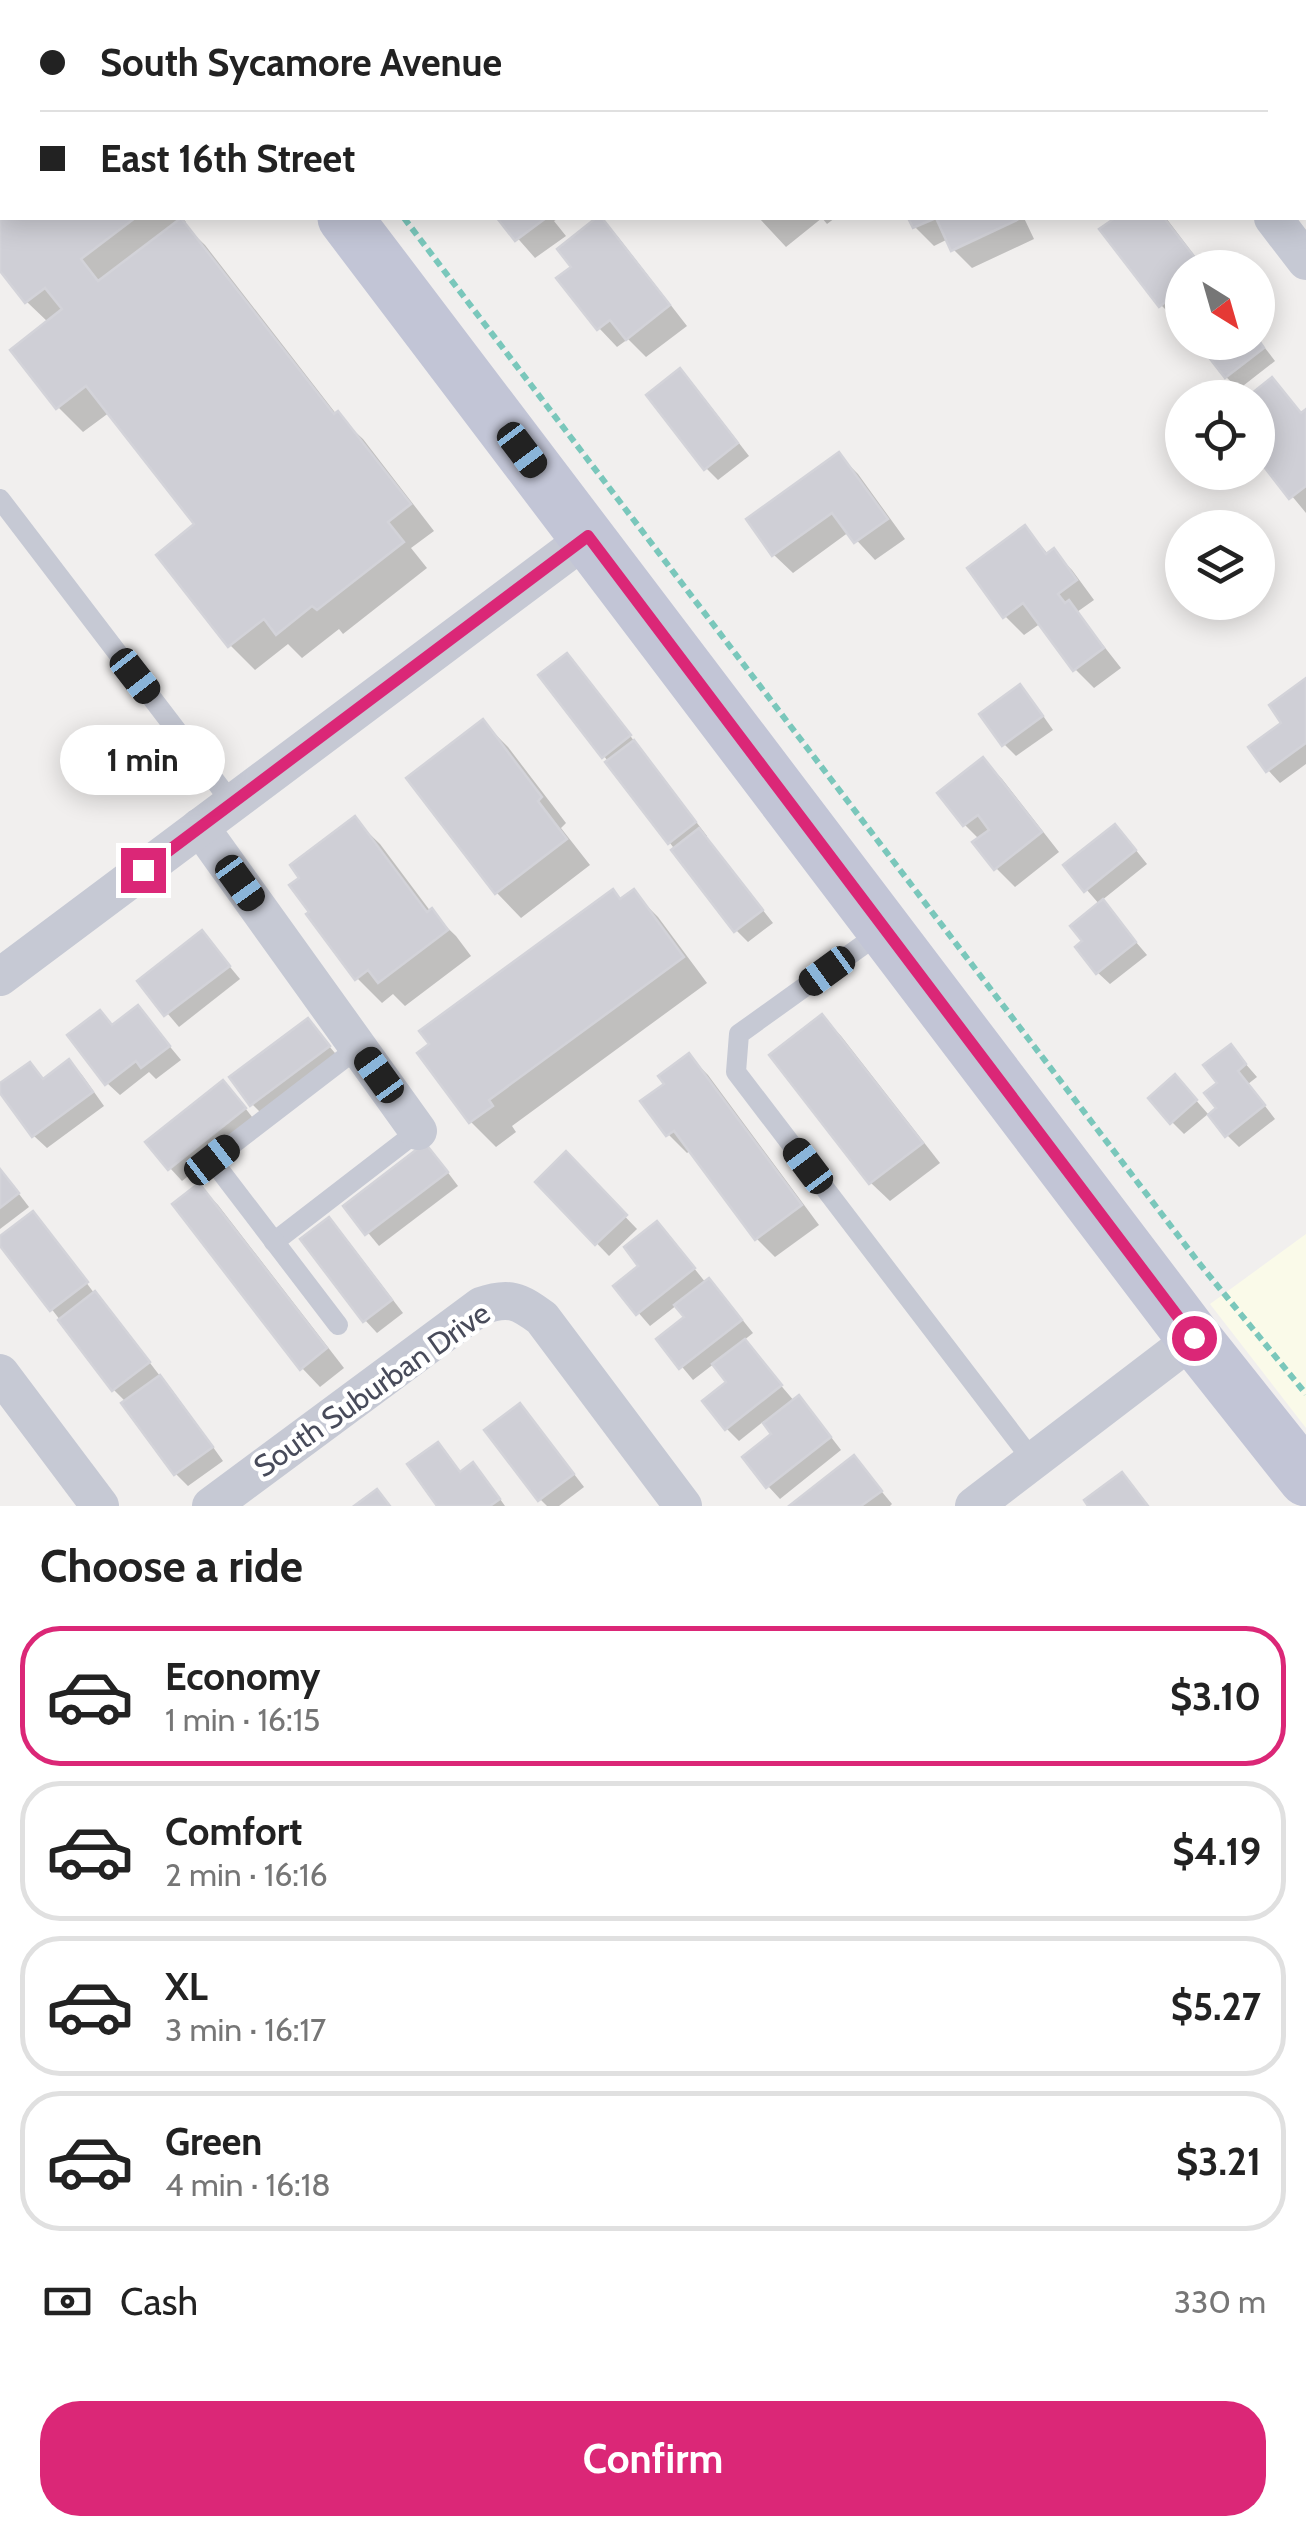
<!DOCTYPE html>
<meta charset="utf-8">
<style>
:root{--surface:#fff;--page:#f2f2f2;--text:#222;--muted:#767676;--line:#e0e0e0;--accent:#db2777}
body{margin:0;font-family:Cabin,sans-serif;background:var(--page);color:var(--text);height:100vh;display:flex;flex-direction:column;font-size:38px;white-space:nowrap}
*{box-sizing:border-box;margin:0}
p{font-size:32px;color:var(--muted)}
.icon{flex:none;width:55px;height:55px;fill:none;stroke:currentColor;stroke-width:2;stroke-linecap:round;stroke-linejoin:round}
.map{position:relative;height:1506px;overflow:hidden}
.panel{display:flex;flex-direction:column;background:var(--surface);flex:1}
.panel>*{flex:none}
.hud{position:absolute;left:0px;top:0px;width:1308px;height:220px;box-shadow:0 5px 25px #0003;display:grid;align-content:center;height:220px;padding:0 40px;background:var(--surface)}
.needle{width:65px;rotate:143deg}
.tools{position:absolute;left:1165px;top:250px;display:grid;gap:20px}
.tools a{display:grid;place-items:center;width:110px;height:110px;border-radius:50%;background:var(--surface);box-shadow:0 5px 25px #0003;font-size:50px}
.end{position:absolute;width:45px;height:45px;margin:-22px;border:12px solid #db2777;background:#fff;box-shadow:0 0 0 5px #fff}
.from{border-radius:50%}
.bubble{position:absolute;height:70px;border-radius:35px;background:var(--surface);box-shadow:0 5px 25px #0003;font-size:32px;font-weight:700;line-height:70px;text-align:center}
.car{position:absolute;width:30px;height:60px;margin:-30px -15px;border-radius:12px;box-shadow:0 0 8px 2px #0007;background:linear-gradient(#222 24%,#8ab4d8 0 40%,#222 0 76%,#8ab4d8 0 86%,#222 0)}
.hud b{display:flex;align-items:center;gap:35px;height:95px;font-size:38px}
.hud b+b{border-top:2px solid var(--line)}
.hud i{width:25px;height:25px;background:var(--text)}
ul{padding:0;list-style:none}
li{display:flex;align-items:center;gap:30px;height:140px;margin:0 20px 15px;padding:0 20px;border:5px solid var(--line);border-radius:40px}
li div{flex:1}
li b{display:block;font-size:38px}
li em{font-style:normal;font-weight:700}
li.current{border-color:var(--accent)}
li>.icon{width:90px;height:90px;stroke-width:1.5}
h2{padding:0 40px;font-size:45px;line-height:120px}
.pay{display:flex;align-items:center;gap:25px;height:110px;padding:0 40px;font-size:38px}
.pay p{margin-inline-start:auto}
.cta{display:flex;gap:20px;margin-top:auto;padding:20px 40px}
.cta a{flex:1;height:115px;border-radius:40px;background:var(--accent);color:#fff;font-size:40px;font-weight:700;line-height:115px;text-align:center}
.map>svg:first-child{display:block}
</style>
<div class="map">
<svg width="1306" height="1506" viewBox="0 0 1306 1506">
<rect width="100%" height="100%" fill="#f1efee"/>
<path fill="#fafae9" d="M1306,1234V1428L1210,1304Z"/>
<g fill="#0003">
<path d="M711,0H799L801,2H713Z"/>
<path d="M2,210V218H182L186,222L183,224L205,245L337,415L363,439L434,531L411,548L427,568L343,634L339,629L302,658L288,644L255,670L230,645L198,525L110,412L83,432L58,407L49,323L27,302L0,267V212Z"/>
<path d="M500,218H559L554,221L566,236L535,258Z"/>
<path d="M600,218L618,237L687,326L646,357L628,339L617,347L599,328L575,268Z"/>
<path d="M759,218H835L827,224L822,218L786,247Z"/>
<path d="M911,218H1024L1034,239L972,268L953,249L948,239L934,246L915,227Z"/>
<path d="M1119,218H1166L1204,268H1182V322L1180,324L1161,305L1103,230Z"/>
<path d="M1258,339L1275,361L1239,389L1226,377L1258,342Z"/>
<path d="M680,371L693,384L749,456L718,480L706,468Z"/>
<path d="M1272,380L1303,415L1306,413V513L1258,455V398Z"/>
<path d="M839,455L858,474L905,539L875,560L849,532L793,573L774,555L750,520Z"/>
<path d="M1025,528L1049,555L1054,552L1072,570L1094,600L1077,612L1121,668L1094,688L1075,669L1041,623L1024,635L1005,616Z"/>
<path d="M567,656L579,669L707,836L705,837L773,923L748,942L736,930L604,756Z"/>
<path d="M1306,681V764L1280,783L1268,770L1285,723Z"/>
<path d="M1020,688L1032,700L1053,730L1016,756L1004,744Z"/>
<path d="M483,722L508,747L566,823L561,828L590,865L521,918L497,893Z"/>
<path d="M983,760L1002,779L1059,852L1015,887L996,868L980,840L965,825Z"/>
<path d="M355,820L380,844L431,912L456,936L471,956L405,1006L393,994L382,1003L357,978Z"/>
<path d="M1127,839L1147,864L1101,901L1147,955L1110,984L1097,972L1085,942L1100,905L1066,866Z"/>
<path d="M633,892L658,917L707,983L512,1126L516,1132L496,1147L471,1122L622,901Z"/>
<path d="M202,933L240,979L179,1027L140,981Z"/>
<path d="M138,1008L181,1060L156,1079L149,1072L120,1095L107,1083L114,1027Z"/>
<path d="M822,1017L841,1036L940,1163L890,1201L871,1183Z"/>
<path d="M308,1021L340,1059L264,1116L252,1104Z"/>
<path d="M1231,1047L1257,1077L1248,1084L1275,1119L1239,1147L1227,1135L1219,1109L1221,1083Z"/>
<path d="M689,1056L708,1075L819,1225L775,1257L756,1238L691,1150L687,1153L668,1134L667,1084Z"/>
<path d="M69,1063L82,1075L104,1106L47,1148L34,1136L0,1086L30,1065L45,1081Z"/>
<path d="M1187,1090L1208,1114L1184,1134L1172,1122Z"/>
<path d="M235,1095L256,1122L182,1181L170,1168Z"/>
<path d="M566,1155L637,1229L609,1256L538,1182Z"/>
<path d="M437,1158L458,1186L379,1246L346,1206Z"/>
<path d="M0,1169L29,1207L0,1229Z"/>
<path d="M199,1186L218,1205L344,1368L320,1387L302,1368Z"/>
<path d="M33,1214L45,1227L97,1297L107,1307L160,1376L159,1377L172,1390L223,1461L188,1486L176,1474L126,1402L114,1390L0,1242V1239Z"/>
<path d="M329,1220L341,1232L403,1313L377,1333L365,1320Z"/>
<path d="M669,1237L706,1283L709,1281L721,1293L753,1333L743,1341L795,1402L811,1411L841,1450L780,1499L768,1486L775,1434L764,1421L739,1441L726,1428L729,1382L715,1363L693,1380L659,1339L687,1318L677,1305L650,1326L616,1287L642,1266Z"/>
<path d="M532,1419L584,1487L559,1506H547L540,1499Z"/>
<path d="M437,1445L462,1474L473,1465L485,1478L505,1506H440Z"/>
<path d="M854,1458L892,1504L890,1506H793Z"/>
</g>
<g fill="#cfcfd6" stroke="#d3d3d9" stroke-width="2.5">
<path d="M2,207V218H135L81,259L98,281L181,218L334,414L338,411L411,504L388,522L404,542L317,610L312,606L276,635L264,619L228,647L156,555L194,524L86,386L56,409L10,350L62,309L45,288L25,303L0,271V209Z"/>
<path d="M497,218H546L515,241Z"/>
<path d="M596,218H602L670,305L626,340L610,320L597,330L556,278L571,267L557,249Z"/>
<path d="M908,218H1016L1017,220L951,251L936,218L913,228Z"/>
<path d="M1115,218H1164L1203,268H1182V289L1159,307L1099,229Z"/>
<path d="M1258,339L1264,348L1225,378L1197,342H1258Z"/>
<path d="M680,368L738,443L704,470L646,395Z"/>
<path d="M1272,377L1301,413L1306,409V486L1289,499L1258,459V398H1246Z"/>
<path d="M839,452L888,519L854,543L832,513L772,556L746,519Z"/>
<path d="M1025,525L1046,554L1054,548L1077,580L1058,594L1065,603L1069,600L1104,648L1073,671L1023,603L1003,618L967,568Z"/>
<path d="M567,653L631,735L602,758L538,675Z"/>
<path d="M1306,678V743L1266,772L1248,747L1281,723L1269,705Z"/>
<path d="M1020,684L1043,716L1002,746L979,714Z"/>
<path d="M483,719L542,797L538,801L567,839L495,894L406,778Z"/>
<path d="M634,740L696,822L668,844L605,762Z"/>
<path d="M983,757L1042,832L994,870L972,842L989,830L978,815L963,826L937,793Z"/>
<path d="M355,816L427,912L432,908L448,930L378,983L368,970L355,980L306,914L309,912L289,885L299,878L290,865Z"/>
<path d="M1115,824L1136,850L1084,892L1063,865Z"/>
<path d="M699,828L763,910L734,932L671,850Z"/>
<path d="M613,889L620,899L634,889L684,957L489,1100L493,1106L469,1123L417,1053L429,1044L419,1031Z"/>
<path d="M1103,899L1136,942L1096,974L1075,947L1082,941L1070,926Z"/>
<path d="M202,930L230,966L164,1016L137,981Z"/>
<path d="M138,1005L170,1046L141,1068L136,1061L105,1085L67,1035L100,1010L112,1025Z"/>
<path d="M822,1014L923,1143L869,1184L769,1055Z"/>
<path d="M308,1018L330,1046L250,1106L229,1077Z"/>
<path d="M1231,1044L1246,1064L1238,1071L1265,1105L1225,1137L1208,1115L1216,1108L1204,1093L1217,1083L1203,1065Z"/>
<path d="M689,1053L802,1205L755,1240L674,1131L666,1136L640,1101L664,1084L658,1076Z"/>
<path d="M69,1059L93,1092L32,1137L0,1093V1083L30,1062L43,1079Z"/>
<path d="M1175,1074L1197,1100L1170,1124L1148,1098Z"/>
<path d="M223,1080L246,1108L168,1170L145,1142Z"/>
<path d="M425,1143L448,1172L365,1235L343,1206Z"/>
<path d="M566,1151L627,1215L595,1245L535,1182Z"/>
<path d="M0,1169L19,1193L0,1208Z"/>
<path d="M199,1183L327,1348L300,1370L172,1204Z"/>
<path d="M33,1211L88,1282L50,1311L0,1246V1236Z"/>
<path d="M329,1217L392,1300L363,1322L300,1239Z"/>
<path d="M657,1221L695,1268L636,1315L613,1286L638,1266L624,1247Z"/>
<path d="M709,1278L742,1320L679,1369L656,1339L684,1317L674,1305Z"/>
<path d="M95,1291L150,1362L112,1391L58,1320Z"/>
<path d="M745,1339L782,1385L725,1430L702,1401L726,1382L712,1364Z"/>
<path d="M160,1375L213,1447L174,1475L121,1403Z"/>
<path d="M799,1395L831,1437L766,1488L742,1457L771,1434L763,1423Z"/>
<path d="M520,1403L574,1474L538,1501L484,1430Z"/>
<path d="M438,1442L460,1472L473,1462L500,1499L490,1506H437L407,1464Z"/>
<path d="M854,1455L882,1491L861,1506H789Z"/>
<path d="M1122,1472L1148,1506H1088L1084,1500Z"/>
<path d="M377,1489L390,1506H354Z"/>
</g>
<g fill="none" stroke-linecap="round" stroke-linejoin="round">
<g stroke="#7ac7bb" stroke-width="6" stroke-dasharray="8 5" stroke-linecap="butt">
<path d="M241,0L243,2"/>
<path d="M404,218L1199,1263L1306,1394"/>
</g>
<g stroke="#c6c9d4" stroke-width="20">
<path d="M0,499L232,803"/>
<path d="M884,930L739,1034L736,1072L1033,1461"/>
<path d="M274,1242L418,1131"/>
<path d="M338,1325L212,1160L359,1047"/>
</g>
<g stroke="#c6c9d4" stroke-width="38">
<path d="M1110,0L1112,2"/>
<path d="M950,2L952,0"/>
<path d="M1250,2L1253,0"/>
<path d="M1273,218L1306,261"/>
<path d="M200,827L418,1131"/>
<path d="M0,977L588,537"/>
<path d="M0,1373L100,1506"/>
<path d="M211,1506L481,1306C509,1296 519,1301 542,1318L683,1506"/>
<path d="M974,1506L1194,1338"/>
</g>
<g stroke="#c2c5d6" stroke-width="55">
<path d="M178,0L180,2"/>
<path d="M345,218L1194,1338L1306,1479"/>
</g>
</g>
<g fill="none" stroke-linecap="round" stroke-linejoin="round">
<path stroke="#db2777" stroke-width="12" d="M143,870L588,536L1194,1338"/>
</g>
<g text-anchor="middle" stroke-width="9" stroke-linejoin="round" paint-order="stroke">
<g font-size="30" fill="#484b5a" stroke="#fff">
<text transform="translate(372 1390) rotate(-35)" y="10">South Suburban Drive</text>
</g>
</g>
</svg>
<div class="tools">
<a><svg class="needle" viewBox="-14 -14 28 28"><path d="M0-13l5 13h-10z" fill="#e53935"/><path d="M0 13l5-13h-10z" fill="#767676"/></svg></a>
<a><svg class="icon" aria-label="locate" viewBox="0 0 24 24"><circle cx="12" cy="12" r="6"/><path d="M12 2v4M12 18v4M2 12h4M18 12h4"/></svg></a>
<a><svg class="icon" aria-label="layers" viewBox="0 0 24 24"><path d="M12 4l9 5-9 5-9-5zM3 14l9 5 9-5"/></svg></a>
</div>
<i class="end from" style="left:1194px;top:1338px"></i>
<i class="end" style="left:143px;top:870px"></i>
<div class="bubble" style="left:60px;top:725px;width:165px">1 min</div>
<i class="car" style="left:522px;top:450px;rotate:143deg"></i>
<i class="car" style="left:135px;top:676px;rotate:142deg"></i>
<i class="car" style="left:240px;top:883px;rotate:144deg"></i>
<i class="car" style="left:827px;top:971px;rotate:234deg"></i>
<i class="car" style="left:379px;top:1075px;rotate:324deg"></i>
<i class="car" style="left:212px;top:1160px;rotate:52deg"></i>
<i class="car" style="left:808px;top:1166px;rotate:323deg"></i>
<div class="hud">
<b><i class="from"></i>South Sycamore Avenue</b>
<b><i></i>East 16th Street</b>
</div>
</div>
<section class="panel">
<h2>Choose a ride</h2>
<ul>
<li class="current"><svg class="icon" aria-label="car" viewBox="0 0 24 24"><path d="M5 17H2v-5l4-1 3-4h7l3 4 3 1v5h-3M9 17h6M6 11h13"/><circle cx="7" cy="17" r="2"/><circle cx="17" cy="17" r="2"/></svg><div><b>Economy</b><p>1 min · 16:15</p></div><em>$3.10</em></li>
<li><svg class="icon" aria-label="car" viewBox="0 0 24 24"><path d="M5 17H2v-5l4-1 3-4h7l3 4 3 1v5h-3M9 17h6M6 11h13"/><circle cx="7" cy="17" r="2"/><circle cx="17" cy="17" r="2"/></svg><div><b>Comfort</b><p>2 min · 16:16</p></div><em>$4.19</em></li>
<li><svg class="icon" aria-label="car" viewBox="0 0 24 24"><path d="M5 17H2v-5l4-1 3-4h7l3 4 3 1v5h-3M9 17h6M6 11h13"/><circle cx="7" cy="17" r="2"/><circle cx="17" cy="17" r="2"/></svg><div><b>XL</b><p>3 min · 16:17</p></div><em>$5.27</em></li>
<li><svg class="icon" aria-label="car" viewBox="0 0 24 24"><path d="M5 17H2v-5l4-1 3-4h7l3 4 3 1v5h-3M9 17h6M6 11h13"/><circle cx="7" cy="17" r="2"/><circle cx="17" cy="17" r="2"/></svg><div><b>Green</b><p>4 min · 16:18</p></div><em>$3.21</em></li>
</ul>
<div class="pay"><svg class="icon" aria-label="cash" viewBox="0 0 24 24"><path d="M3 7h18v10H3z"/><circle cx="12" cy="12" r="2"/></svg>Cash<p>330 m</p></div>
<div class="cta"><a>Confirm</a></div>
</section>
